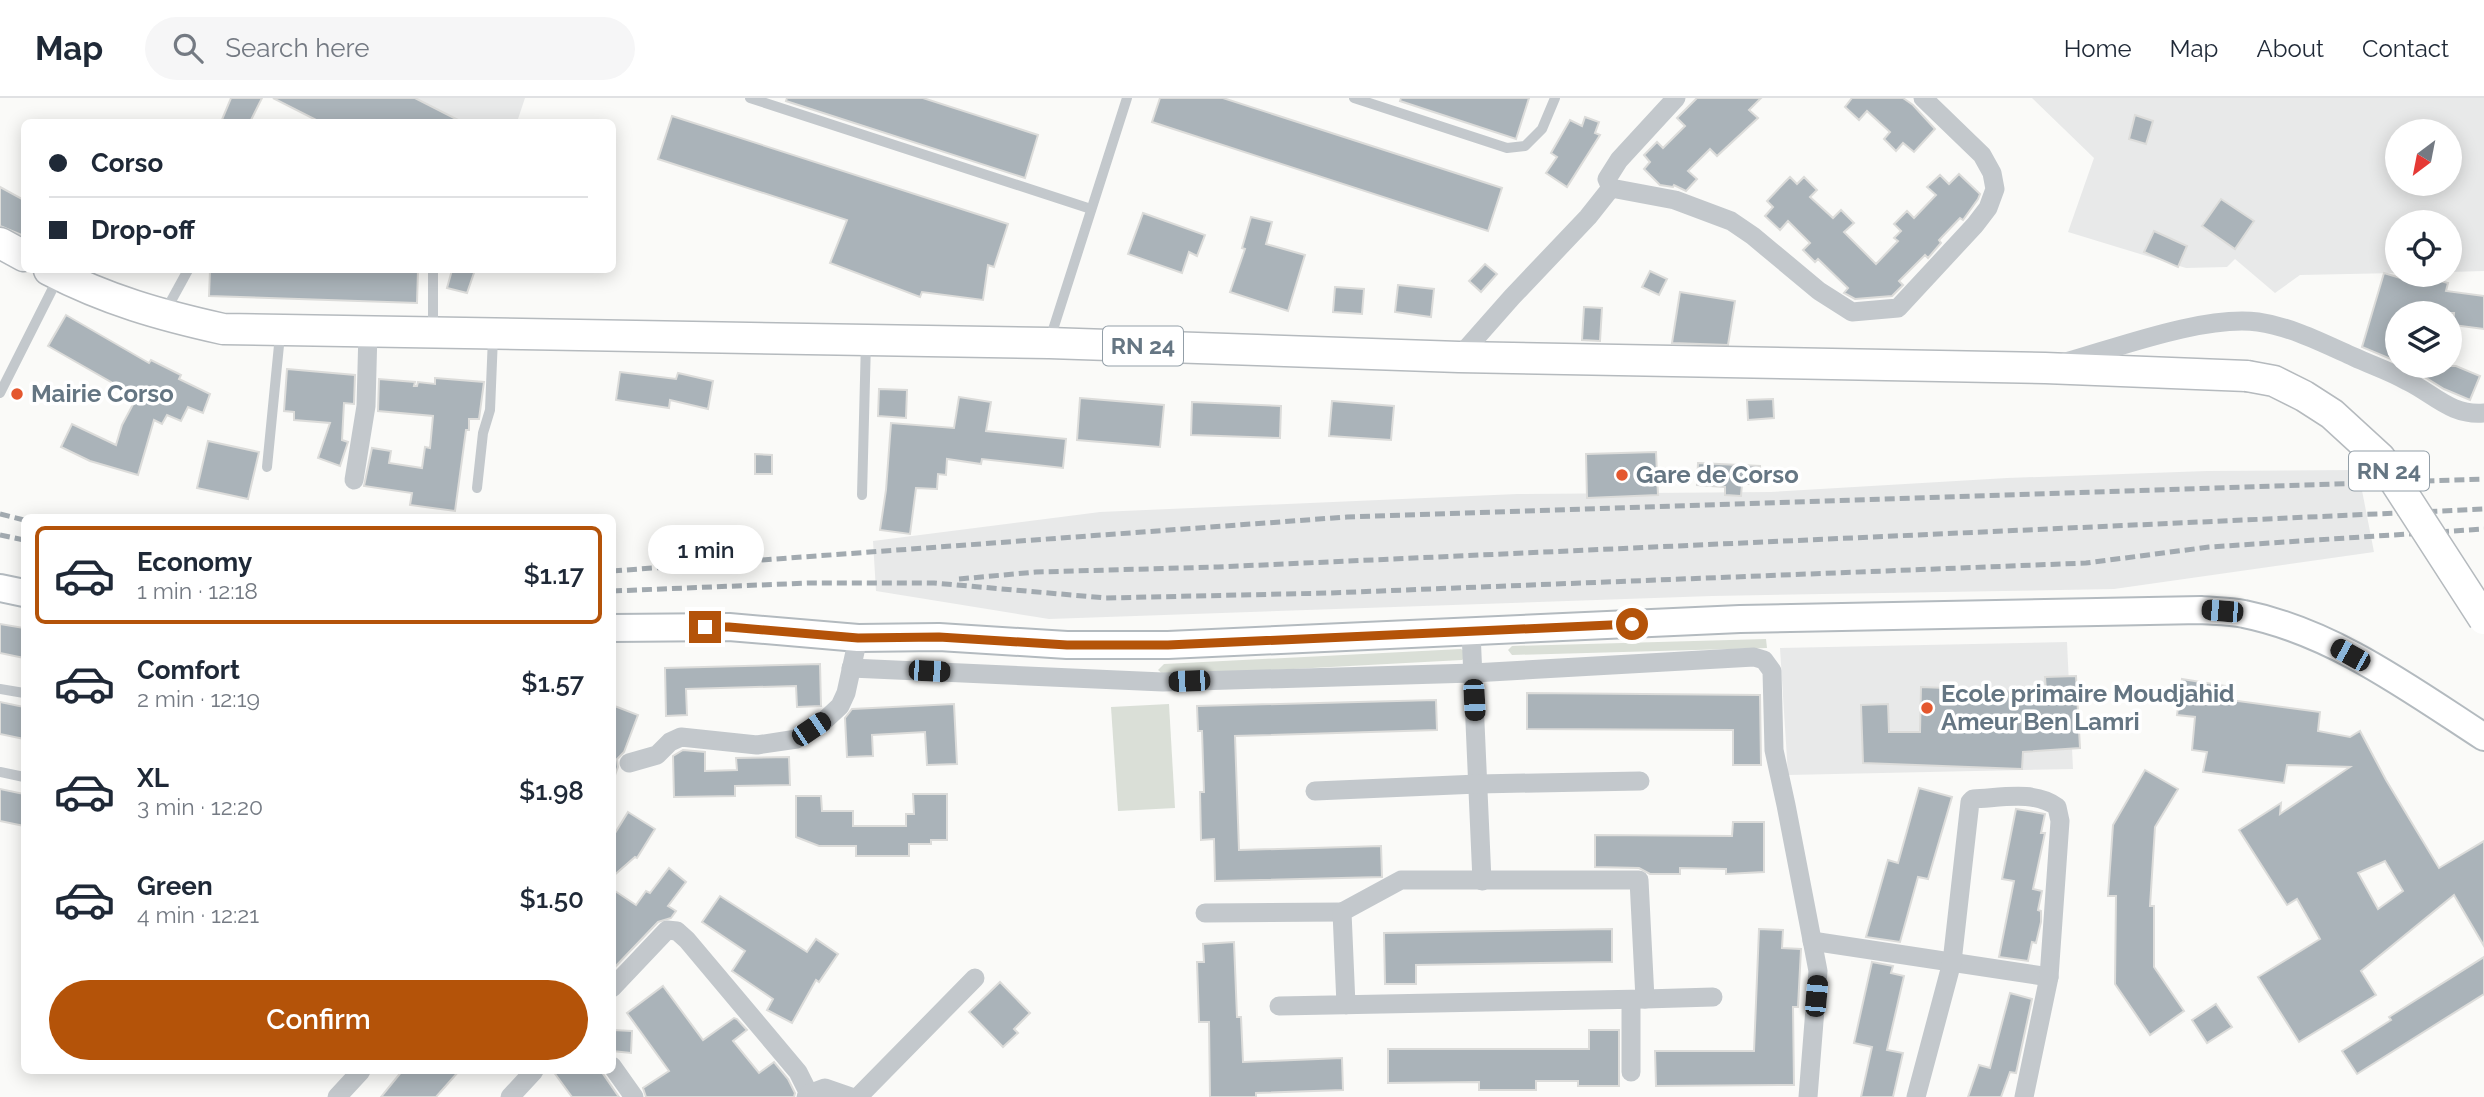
<!DOCTYPE html>
<meta charset="utf-8">
<style>
:root{--surface:#fff;--page:#f6f6f7;--text:#1f2937;--muted:#747a83;--line:#e0e1e3;--accent:#b45309}
body{margin:0;font-family:Raleway,sans-serif;background:var(--page);color:var(--text);height:100vh;display:flex;flex-direction:column;font-size:26px;white-space:nowrap}
*{box-sizing:border-box;margin:0}
p{font-size:23px;color:var(--muted)}
.icon{flex:none;width:38px;height:38px;fill:none;stroke:currentColor;stroke-width:2;stroke-linecap:round;stroke-linejoin:round}
.map{position:relative;flex:1;overflow:hidden}
.panel{position:absolute;left:21px;top:416px;width:595px;height:560px;display:flex;flex-direction:column;background:var(--surface);border-radius:10px;box-shadow:0 4px 18px #0003}
.panel>*{flex:none}
.banner{position:absolute;left:21px;top:21px;width:595px;height:154px;border-radius:10px;box-shadow:0 4px 18px #0003;display:grid;align-content:center;height:154px;padding:0 28px;background:var(--surface)}
.needle{width:46px;rotate:212deg}
.controls{position:absolute;left:2385px;top:21px;display:grid;gap:14px}
.controls a{display:grid;place-items:center;width:77px;height:77px;border-radius:50%;background:var(--surface);box-shadow:0 4px 18px #0003;font-size:35px}
.end{position:absolute;width:32px;height:32px;margin:-16px;border:9px solid #b45309;background:#fff;box-shadow:0 0 0 4px #fff}
.from{border-radius:50%}
.bubble{position:absolute;height:49px;border-radius:24px;background:var(--surface);box-shadow:0 4px 18px #0003;font-size:23px;font-weight:600;line-height:49px;text-align:center}
.car{position:absolute;width:21px;height:42px;margin:-21px -10px;border-radius:9px;box-shadow:0 0 5px 2px #0007;background:linear-gradient(#222 24%,#8ab4d8 0 40%,#222 0 76%,#8ab4d8 0 86%,#222 0)}
.banner b{display:flex;align-items:center;gap:24px;height:66px;font-size:26px}
.banner b+b{border-top:2px solid var(--line)}
.banner i{width:18px;height:18px;background:var(--text)}
ul{padding:12px 0 0;list-style:none}
li{display:flex;align-items:center;gap:21px;height:98px;margin:0 14px 10px;padding:0 14px;border:4px solid transparent;border-radius:10px}
li div{flex:1}
li b{display:block;font-size:26px}
li em{font-style:normal;font-weight:600}
li.active{border-color:var(--accent)}
li>.icon{width:63px;height:63px;stroke-width:1.5}
.action{display:flex;gap:14px;margin-top:auto;padding:14px 28px}
.action a{flex:1;height:80px;border-radius:42px;background:var(--accent);color:#fff;font-size:28px;font-weight:600;line-height:80px;text-align:center}
header{display:flex;align-items:center;gap:42px;box-sizing:border-box;height:98px;padding:0 35px;background:var(--surface);border-bottom:2px solid var(--line)}
header strong{font-size:33px}
nav{display:flex;gap:38px;margin-inline-start:auto;font-size:24px}
.search{width:490px;height:63px;background:var(--page);display:flex;align-items:center;gap:18px;box-sizing:border-box;padding:0 24px;border-radius:38px;color:var(--muted);font-size:26px}
.map>svg:first-child{display:block}
</style>
<header>
<strong>Map</strong>
<div class="search"><svg class="icon" aria-label="search" viewBox="0 0 24 24"><circle cx="10" cy="10" r="6"/><path d="M15 15l6 6"/></svg>Search here</div>
<nav><a>Home</a><a>Map</a><a>About</a><a>Contact</a></nav>
</header>
<div class="map">
<svg width="2484" height="999" viewBox="0 0 2484 999">
<rect width="100%" height="100%" fill="#fafaf8"/>
<g fill="#e8e9e9" fill-rule="evenodd">
<path d="M339,0H525L517,24H388Z"/>
<path d="M2032,0H2484V173L2450,174V124H2398L2397,175L2300,177L2275,195L2235,161L2227,169L2186,170L2068,134L2094,60ZM2398,33H2450V86H2398Z"/>
<path d="M2358,372L2374,454L2114,491L1712,498L1049,521L876,493L873,443L1100,414L1517,396L1771,394L2007,380L2207,373Z"/>
<path d="M2067,544L2073,671L1788,677L1780,550Z"/>
</g>
<g fill="#dadfd7">
<path d="M1766,541L1767,550L1512,557L1508,552L1512,548Z"/>
<path d="M1461,551L1464,553L1465,560L1462,562L1165,578L1158,572L1164,566Z"/>
<path d="M1169,606L1175,710L1118,713L1111,609Z"/>
</g>
<g fill="#aab3b9" stroke="#dcdcda" stroke-width="2" fill-rule="evenodd">
<path d="M231,0H262L250,24H221Z"/>
<path d="M273,0H415L462,24H320Z"/>
<path d="M787,0H923L1038,37L1025,80L786,3Z"/>
<path d="M1160,0H1223L1502,90L1488,133L1152,24Z"/>
<path d="M1401,0H1529L1516,41L1400,3Z"/>
<path d="M1697,0H1761L1749,12L1758,20L1717,58L1710,51L1688,73L1697,81L1686,93L1674,87L1673,89L1660,87L1644,71L1650,64L1644,57L1657,44L1663,50L1685,28L1677,20Z"/>
<path d="M1852,0H1903L1913,7L1935,31L1914,54L1903,45L1896,53L1884,41L1890,34L1867,13L1859,22L1845,9Z"/>
<path d="M2135,17L2153,23L2146,46L2129,41Z"/>
<path d="M672,18L1008,126L994,169L988,167L983,202L922,194L920,199L830,165L847,122L658,61Z"/>
<path d="M1585,19L1599,24L1595,35L1600,37L1567,89L1546,75L1557,59L1551,55L1570,22L1582,28Z"/>
<path d="M1959,76L1980,96L1978,101L1963,122L1960,120L1939,142L1941,145L1928,160L1925,157L1899,183L1903,187L1892,198L1855,201L1844,195L1848,190L1818,161L1815,164L1803,152L1810,145L1788,123L1780,132L1765,118L1773,109L1767,103L1785,84L1790,79L1797,86L1804,79L1817,92L1810,99L1833,120L1841,112L1854,125L1844,134L1876,166L1898,143L1894,140L1901,133L1894,126L1907,113L1914,120L1936,97L1927,89L1940,77L1949,86Z"/>
<path d="M0,89L24,102V138L0,128Z"/>
<path d="M2221,101L2254,123L2235,151L2202,128Z"/>
<path d="M1143,115L1205,137L1197,158L1189,154L1182,175L1128,156Z"/>
<path d="M1251,119L1272,124L1266,146L1305,157L1288,213L1230,194L1245,151L1242,150Z"/>
<path d="M2154,133L2187,148L2178,169L2144,154Z"/>
<path d="M1485,166L1497,176L1481,194L1469,183Z"/>
<path d="M210,172H418L417,205L209,198Z"/>
<path d="M452,172H475L467,195L447,190Z"/>
<path d="M1650,173L1667,181L1659,197L1642,189Z"/>
<path d="M2384,175L2407,182L2409,177H2417L2448,185L2446,193L2484,198V231L2453,227L2454,215H2398V264L2362,249Z"/>
<path d="M1398,187L1434,191L1431,219L1395,214Z"/>
<path d="M1335,189L1364,191L1362,216L1333,214Z"/>
<path d="M1680,194L1735,203L1728,247L1672,245Z"/>
<path d="M1584,209L1602,210L1600,243L1582,242Z"/>
<path d="M66,217L149,265L151,262L181,277L179,281L210,296L203,315L188,309L181,323L167,317L162,326L154,322L138,377L90,363L61,349L72,326L116,347L122,327L137,299L48,248Z"/>
<path d="M2423,268H2456L2480,278L2470,302L2444,291L2420,276Z"/>
<path d="M287,271L355,277L354,306L344,305L342,342L348,344L340,368L318,360L330,325L294,322V314L284,313Z"/>
<path d="M620,274L676,281L678,275L713,283L708,311L670,302L669,310L616,302Z"/>
<path d="M435,280L484,284L479,321H469V332H466L455,413L410,407L412,395L364,388L372,350L391,353L389,365L422,370L425,349L430,350L433,318L378,313L379,281L415,284L414,288H417L418,284L435,286Z"/>
<path d="M879,291L907,292L906,320L878,318Z"/>
<path d="M959,299L991,304L986,333L1066,341L1063,370L982,361L981,366L947,361L946,377L938,376L937,391L916,390L910,436L880,432L886,392L891,325L954,330Z"/>
<path d="M1080,300L1164,307L1160,349L1077,342Z"/>
<path d="M1773,301L1774,320L1748,322L1747,302Z"/>
<path d="M1332,303L1394,308L1391,342L1329,338Z"/>
<path d="M1192,304L1281,308L1280,340L1191,337Z"/>
<path d="M208,343L259,354L248,401L197,390Z"/>
<path d="M1656,354L1658,397L1587,400L1586,356Z"/>
<path d="M755,356L772,357V376H755Z"/>
<path d="M1698,365L1760,368V386H1742L1741,398L1725,397V389L1697,387Z"/>
<path d="M0,526L24,530V560L0,555Z"/>
<path d="M820,566L821,608L797,609L796,588L686,591L687,617L666,618L665,570Z"/>
<path d="M2076,578L2080,650L2023,654L2022,671L1863,665L1861,607L1888,606L1889,634H1920L1921,589L2046,594L2045,579Z"/>
<path d="M2182,581L2232,589L2230,602L2320,614L2318,633L2350,639L2360,633L2386,682L2439,770L2484,743V848L2454,797L2361,873L2376,897L2299,944L2258,879L2320,841L2297,801L2287,807L2239,732L2281,705L2280,716L2350,669L2287,667L2284,685L2203,674L2207,654L2192,652L2195,619L2177,617ZM2385,763L2403,793L2378,811L2358,775Z"/>
<path d="M1527,595L1760,597L1761,667H1733V632L1527,631Z"/>
<path d="M1436,602L1437,632L1235,638L1239,752L1381,748L1382,779L1215,783L1214,741L1201,742L1200,694H1204L1202,633H1198L1197,608Z"/>
<path d="M0,604L24,609V641L0,636Z"/>
<path d="M954,606L957,666L927,667L925,634L872,637L873,658L847,659L845,620L852,611Z"/>
<path d="M612,607L638,617L624,654L617,661L618,669L614,680Z"/>
<path d="M683,652L705,654V673L737,672L736,660L789,659L790,687L735,688V698L674,699L673,658Z"/>
<path d="M2145,672L2178,691L2155,729L2150,808H2154V869L2184,913L2150,937L2115,886L2116,798H2108L2113,727Z"/>
<path d="M1919,690L1952,699L1928,781L1918,779L1900,844L1866,839L1888,762L1898,765Z"/>
<path d="M0,691L24,696V728L0,723Z"/>
<path d="M913,696H947V742H931V746H909V758H856V748H819L796,739V698H821L822,713H853V728H906V716H914Z"/>
<path d="M2016,711L2045,716L2041,735H2045L2033,791L2042,793L2038,812L2041,813V824L2036,845L2032,844L2028,863L1999,859L2014,783L2002,781Z"/>
<path d="M628,714L655,731L637,760L635,759L612,779V740Z"/>
<path d="M1733,724H1764V774L1726,776V771L1680,770V776H1650L1639,770L1595,769V737L1732,738Z"/>
<path d="M669,770L686,784L668,808L676,813L671,820L658,824L612,872V791L636,807L646,793L650,795Z"/>
<path d="M720,798L807,854L816,841L838,856L819,884L816,882L792,925L767,912L773,901L732,873L745,853L702,824Z"/>
<path d="M1612,831V864L1416,867V886H1385L1384,835Z"/>
<path d="M1759,831L1783,832L1782,850L1801,851L1798,909H1793L1794,987L1656,988L1655,953H1754Z"/>
<path d="M1234,844L1237,919H1241L1243,964L1342,960L1343,992L1256,995V999H1210L1209,924H1199L1197,864H1204L1203,846Z"/>
<path d="M2484,859V896L2357,976L2342,953L2391,922L2389,919Z"/>
<path d="M1872,864L1893,868L1891,875L1904,878L1887,952L1903,955L1893,999H1861L1872,949L1854,945Z"/>
<path d="M1000,884L1030,915L1014,931L1018,935L1003,949L969,914Z"/>
<path d="M663,888L703,942L734,920L737,921L747,932L733,943L759,975L774,964L788,981L795,995L794,999H646L643,990L669,973L627,915Z"/>
<path d="M2010,895L2032,901L2016,975L2010,974L2001,999H1968L1979,967L1990,970Z"/>
<path d="M2216,906L2232,929L2207,945L2192,922Z"/>
<path d="M613,932L632,933L631,955L612,953Z"/>
<path d="M1589,932H1619V988H1578V983H1536V992H1479V984L1388,985V951H1589Z"/>
<path d="M402,973H459L436,999H381Z"/>
<path d="M553,973H601L619,999H572Z"/>
</g>
<g fill="none" stroke-linecap="round" stroke-linejoin="round">
<defs>
<g id="secondary">
<path d="M0,490L24,495"/>
<path d="M612,530L729,529L858,540L939,539L1067,547H1168L1740,521L2201,512C2215,513 2231,513 2244,516C2333,534 2410,591 2484,639"/>
</g>
<g id="primary">
<path d="M0,145L24,158"/>
<path d="M49,172C107,202 160,217 223,231L1049,245L1459,259L2045,270L2247,278"/>
</g>
</defs>
<use href="#secondary" stroke="#b3babf" stroke-width="30"/>
<use href="#primary" stroke="#b5babe" stroke-width="33"/>
<g stroke="#c3c8cc" stroke-width="10">
<path d="M750,0L1091,111"/>
<path d="M1354,0L1507,50L1525,48L1542,31L1555,0"/>
<path d="M433,172V230"/>
<path d="M165,214L188,172"/>
<path d="M1050,241L1127,0"/>
<path d="M0,295L58,180"/>
<path d="M267,369L280,237"/>
<path d="M477,390L483,335L490,312L493,239"/>
<path d="M862,397L866,243"/>
<path d="M0,591L24,595"/>
<path d="M0,674L24,679"/>
</g>
<g stroke="#c3c8cc" stroke-width="19">
<path d="M1611,90L1675,102L1731,123L1753,138L1819,193L1852,214L1898,210L1975,127L1988,110L1995,91L1992,75L1982,57L1923,0"/>
<path d="M1611,90L1607,81L1619,62L1676,0"/>
<path d="M1459,259L1512,199L1588,119L1611,90"/>
<path d="M2066,264C2119,249 2205,217 2258,224C2292,229 2323,245 2354,259C2371,267 2390,273 2407,283C2434,296 2451,318 2484,315"/>
<path d="M354,382L366,308L368,233"/>
<path d="M1471,534L1482,783"/>
<path d="M851,570L1163,584L1473,575L1754,559L1764,562L1772,573L1774,652L1786,707L1818,873L1808,999"/>
<path d="M629,665L657,657L670,644L681,639L757,647L797,641L825,622L840,608L846,595L858,540"/>
<path d="M1315,693L1478,686L1640,683"/>
<path d="M1205,815L1342,814"/>
<path d="M1812,843L2049,879"/>
<path d="M612,890L667,832L677,833L687,842L798,974L809,996L806,999"/>
<path d="M1645,901L1713,899"/>
<path d="M1631,902V974"/>
<path d="M1279,908L1645,901L1639,782H1401L1342,814L1346,907"/>
<path d="M612,968L634,999"/>
<path d="M809,996L825,990L851,999"/>
<path d="M337,999L361,973"/>
<path d="M510,999L534,973"/>
<path d="M858,999L975,880"/>
<path d="M1916,999L1952,864L1970,704L1973,701C2000,700 2035,692 2057,709L2060,723L2049,879L2024,999"/>
</g>
<use href="#secondary" stroke="#fff" stroke-width="26"/>
<use href="#primary" stroke="#fff" stroke-width="30"/>
<g stroke="#a2aab0" stroke-width="5" stroke-dasharray="10 5" stroke-linecap="butt">
<path d="M0,416L24,422"/>
<path d="M0,437L24,442"/>
<path d="M612,473L1347,419L2484,381"/>
<path d="M959,481L1036,474L1218,469L2484,411"/>
<path d="M612,493L809,485H934L1106,500L1329,495L2086,465L2209,449L2484,431"/>
</g>
<defs>
<path id="primary-bridge" d="M2247,278L2274,283L2304,298L2332,316L2380,360L2484,521"/>
</defs>
<use href="#primary-bridge" stroke="#b5babe" stroke-width="33" stroke-linecap="butt"/>
<use href="#primary-bridge" stroke="#fff" stroke-width="30"/>
</g>
<g fill="none" stroke-linecap="round" stroke-linejoin="round">
<path stroke="#b45309" stroke-width="9" d="M705,529H729L858,540L939,539L1067,547H1168L1632,526"/>
</g>
<g fill="#e4572e" stroke="#fff" stroke-width="2.5">
<circle cx="17" cy="296" r="7"/>
<circle cx="1622" cy="377" r="7"/>
<circle cx="1927" cy="610" r="7"/>
</g>
<g text-anchor="middle" stroke-width="7" stroke-linejoin="round" paint-order="stroke">
<g fill="#fff" stroke="#939fa8" stroke-width="2">
<rect x="1103" y="228.5" width="80" height="39" rx="5"/>
<rect x="2349" y="353.5" width="80" height="39" rx="5"/>
</g>
<g font-size="23" font-weight="bold" fill="#657683">
<text x="1143" y="256">RN 24</text>
<text x="2389" y="381">RN 24</text>
</g>
<g font-size="24" font-weight="bold" fill="#657683" stroke="#fff" text-anchor="start">
<text x="31" y="304">Mairie Corso</text>
<text x="1636" y="385">Gare de Corso</text>
<text x="1941" y="604">Ecole primaire Moudjahid<tspan x="1941" dy="28">Ameur Ben Lamri</tspan></text>
</g>
</g>
</svg>
<div class="controls">
<a><svg class="needle" viewBox="-14 -14 28 28"><path d="M0-13l5 13h-10z" fill="#e53935"/><path d="M0 13l5-13h-10z" fill="#747a83"/></svg></a>
<a><svg class="icon" aria-label="locate" viewBox="0 0 24 24"><circle cx="12" cy="12" r="6"/><path d="M12 2v4M12 18v4M2 12h4M18 12h4"/></svg></a>
<a><svg class="icon" aria-label="layers" viewBox="0 0 24 24"><path d="M12 4l9 5-9 5-9-5zM3 14l9 5 9-5"/></svg></a>
</div>
<i class="end from" style="left:1632px;top:526px"></i>
<i class="end" style="left:705px;top:529px"></i>
<div class="bubble" style="left:648px;top:427px;width:116px">1 min</div>
<i class="car" style="left:2222px;top:513px;rotate:275deg"></i>
<i class="car" style="left:2350px;top:557px;rotate:299deg"></i>
<i class="car" style="left:929px;top:573px;rotate:93deg"></i>
<i class="car" style="left:1189px;top:583px;rotate:268deg"></i>
<i class="car" style="left:1474px;top:602px;rotate:177deg"></i>
<i class="car" style="left:811px;top:631px;rotate:56deg"></i>
<i class="car" style="left:1816px;top:898px;rotate:5deg"></i>
<div class="banner">
<b><i class="from"></i>Corso</b>
<b><i></i>Drop-off</b>
</div>
<section class="panel">
<ul>
<li class="active"><svg class="icon" aria-label="car" viewBox="0 0 24 24"><path d="M5 17H2v-5l4-1 3-4h7l3 4 3 1v5h-3M9 17h6M6 11h13"/><circle cx="7" cy="17" r="2"/><circle cx="17" cy="17" r="2"/></svg><div><b>Economy</b><p>1 min · 12:18</p></div><em>$1.17</em></li>
<li><svg class="icon" aria-label="car" viewBox="0 0 24 24"><path d="M5 17H2v-5l4-1 3-4h7l3 4 3 1v5h-3M9 17h6M6 11h13"/><circle cx="7" cy="17" r="2"/><circle cx="17" cy="17" r="2"/></svg><div><b>Comfort</b><p>2 min · 12:19</p></div><em>$1.57</em></li>
<li><svg class="icon" aria-label="car" viewBox="0 0 24 24"><path d="M5 17H2v-5l4-1 3-4h7l3 4 3 1v5h-3M9 17h6M6 11h13"/><circle cx="7" cy="17" r="2"/><circle cx="17" cy="17" r="2"/></svg><div><b>XL</b><p>3 min · 12:20</p></div><em>$1.98</em></li>
<li><svg class="icon" aria-label="car" viewBox="0 0 24 24"><path d="M5 17H2v-5l4-1 3-4h7l3 4 3 1v5h-3M9 17h6M6 11h13"/><circle cx="7" cy="17" r="2"/><circle cx="17" cy="17" r="2"/></svg><div><b>Green</b><p>4 min · 12:21</p></div><em>$1.50</em></li>
</ul>
<div class="action"><a>Confirm</a></div>
</section>
</div>
